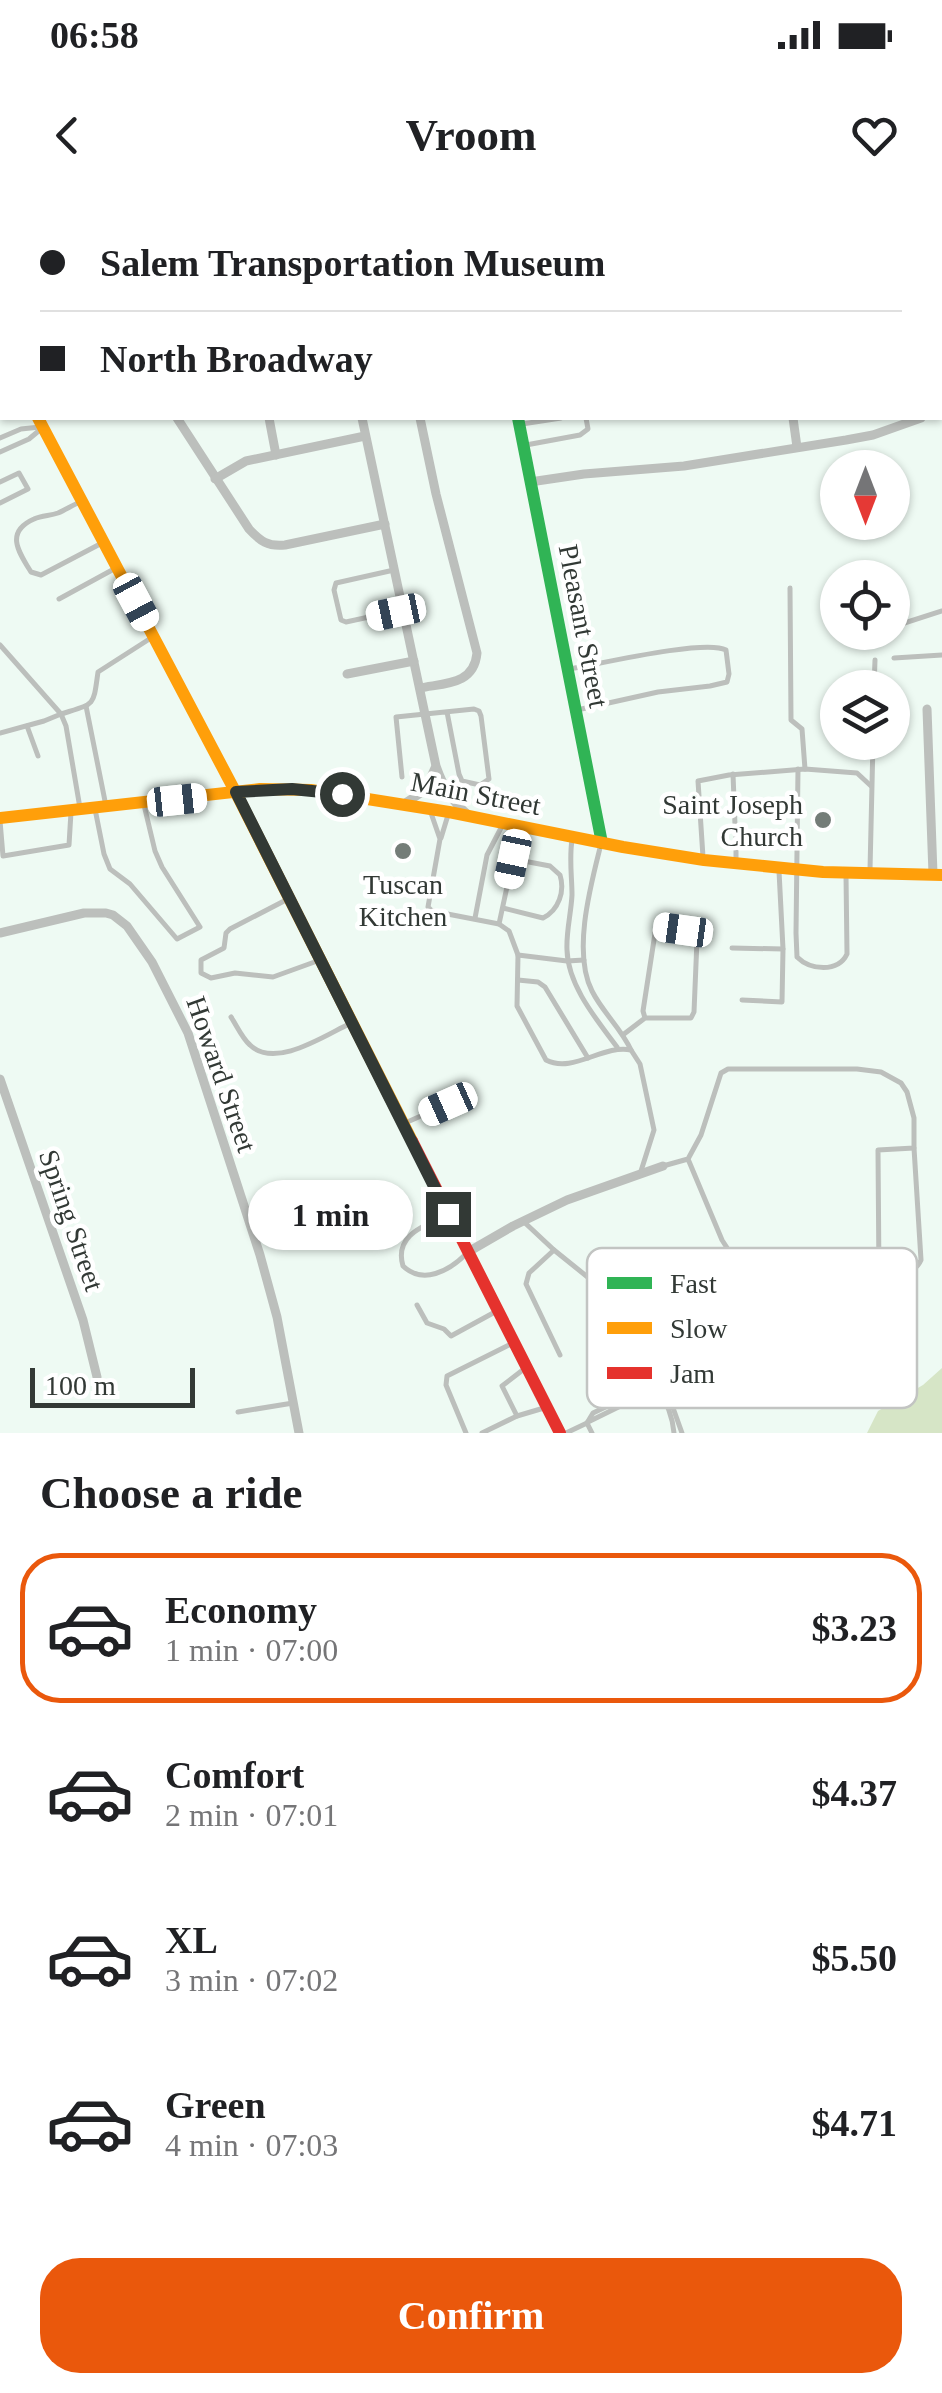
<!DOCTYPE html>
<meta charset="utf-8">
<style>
:root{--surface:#fff;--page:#f2f2f2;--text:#202124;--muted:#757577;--line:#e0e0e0;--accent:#ea580c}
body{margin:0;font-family:"Times New Roman",serif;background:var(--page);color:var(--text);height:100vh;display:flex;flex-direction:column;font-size:38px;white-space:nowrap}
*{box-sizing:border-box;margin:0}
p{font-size:32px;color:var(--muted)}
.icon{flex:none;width:55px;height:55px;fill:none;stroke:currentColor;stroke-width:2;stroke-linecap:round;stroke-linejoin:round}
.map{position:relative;height:1233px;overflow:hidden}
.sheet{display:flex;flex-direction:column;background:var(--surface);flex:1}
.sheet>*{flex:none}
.banner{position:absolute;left:0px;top:0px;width:942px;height:220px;box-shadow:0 2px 8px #0004;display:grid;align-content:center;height:220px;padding:0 40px;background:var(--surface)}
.needle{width:65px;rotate:180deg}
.buttons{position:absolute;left:820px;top:250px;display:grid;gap:20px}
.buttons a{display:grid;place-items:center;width:90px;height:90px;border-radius:50%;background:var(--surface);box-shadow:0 2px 8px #0004;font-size:50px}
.scale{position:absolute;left:30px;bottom:25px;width:165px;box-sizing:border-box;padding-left:10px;border:5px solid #323935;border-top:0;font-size:28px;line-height:35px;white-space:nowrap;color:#323935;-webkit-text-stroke:8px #fff;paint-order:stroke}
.end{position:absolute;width:45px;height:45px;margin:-22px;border:12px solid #323935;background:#fff;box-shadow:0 0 0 5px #fff}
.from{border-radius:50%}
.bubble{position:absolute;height:70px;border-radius:35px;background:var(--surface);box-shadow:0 2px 8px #0004;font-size:32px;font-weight:700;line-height:70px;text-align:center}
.car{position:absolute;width:30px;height:60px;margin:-30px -15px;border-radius:12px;box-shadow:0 0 8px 2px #0007;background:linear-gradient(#fff 24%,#345 0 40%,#fff 0 76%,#345 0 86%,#fff 0)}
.banner b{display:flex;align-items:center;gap:35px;height:95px;font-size:38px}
.banner b+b{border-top:2px solid var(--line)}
.banner i{width:25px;height:25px;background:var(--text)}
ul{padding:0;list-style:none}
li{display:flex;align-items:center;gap:30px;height:150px;margin:0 20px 15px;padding:0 20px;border:5px solid transparent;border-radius:40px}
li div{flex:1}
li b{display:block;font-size:38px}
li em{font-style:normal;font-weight:700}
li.on{border-color:var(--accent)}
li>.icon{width:90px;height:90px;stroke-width:1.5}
h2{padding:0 40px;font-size:45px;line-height:120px}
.primary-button{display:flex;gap:20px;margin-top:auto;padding:20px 40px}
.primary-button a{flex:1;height:115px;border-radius:40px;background:var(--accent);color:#fff;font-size:40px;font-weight:700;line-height:115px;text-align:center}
.status{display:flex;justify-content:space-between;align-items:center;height:70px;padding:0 50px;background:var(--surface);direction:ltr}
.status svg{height:28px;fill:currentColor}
header{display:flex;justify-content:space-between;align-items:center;height:130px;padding:0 40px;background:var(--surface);font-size:45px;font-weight:700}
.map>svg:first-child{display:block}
</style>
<div class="status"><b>06:58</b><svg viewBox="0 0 49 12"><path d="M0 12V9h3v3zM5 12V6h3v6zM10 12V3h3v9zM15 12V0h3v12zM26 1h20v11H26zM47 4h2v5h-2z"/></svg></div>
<header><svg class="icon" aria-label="back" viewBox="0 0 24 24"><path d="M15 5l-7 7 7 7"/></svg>Vroom<svg class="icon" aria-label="heart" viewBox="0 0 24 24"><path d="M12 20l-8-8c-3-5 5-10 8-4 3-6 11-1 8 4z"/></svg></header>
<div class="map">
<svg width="942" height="1233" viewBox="0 0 942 1233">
<rect width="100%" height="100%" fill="#eefaf3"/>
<path fill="#d6e5c6" d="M942,1168V1233H867L878,1211L923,1185Z"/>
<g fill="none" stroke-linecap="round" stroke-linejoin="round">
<g stroke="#bcbfbc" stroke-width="5">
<path d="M16,0L18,2"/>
<path d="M104,0L105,2"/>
<path d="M213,0L214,2"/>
<path d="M40,2L46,0"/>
<path d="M238,2L252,0"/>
<path d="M0,210H1"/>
<path d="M522,224L561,218"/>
<path d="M0,238L21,229L40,227"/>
<path d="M526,245L580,235L588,229L586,218"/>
<path d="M0,252L29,239L41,229"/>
<path d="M0,282L19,273L28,289L0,303"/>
<path d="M80,302C73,305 65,310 58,313C50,316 42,315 34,319C5,332 18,351 31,372L41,375L102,343"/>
<path d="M394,370L336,383L334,390L341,420L346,422L401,410"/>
<path d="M790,388L791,520L802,529L805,569"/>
<path d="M59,399L114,369"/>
<path d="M892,427L942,411"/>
<path d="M0,445L61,514L44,521L0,533"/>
<path d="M894,458L942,455"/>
<path d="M570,469C599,464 705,439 726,450L729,474L727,482L710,486L658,492L577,510"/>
<path d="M874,488L875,460"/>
<path d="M86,506L106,606"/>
<path d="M27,526L38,556"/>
<path d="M798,569L796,733L797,757C810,770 838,773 847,754L846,675"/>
<path d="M733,574L735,625"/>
<path d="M402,577L396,517L474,509L479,511L481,516L489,579L480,585L462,581L459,574L447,512"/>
<path d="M80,608L66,526L61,514C96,503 93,507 98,472L151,438"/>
<path d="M95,609L104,654L110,669L130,684L177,739L200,727L162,667L155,651L144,605"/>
<path d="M431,613L440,639L428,707L432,711L499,724L509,731L518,755L517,806L546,860C573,874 603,844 631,850L640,864L654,930L641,971"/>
<path d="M0,621L3,656L69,645L71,612"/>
<path d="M736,637V664"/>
<path d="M441,638L448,615"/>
<path d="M572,640C569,659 572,677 572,695C571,714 566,732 567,750C568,786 597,820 617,847"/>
<path d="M601,644C591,684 572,752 592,791C603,813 621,828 631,850"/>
<path d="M703,657L698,581L729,575L805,569L857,573L871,586"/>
<path d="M870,670L873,542"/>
<path d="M286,700L230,729L226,733L224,748L201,760V773L211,778L235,773L273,777L320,760"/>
<path d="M475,718L487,655L502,626"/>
<path d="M499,724L513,659L550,666L560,675C565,691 559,710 543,718L503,708"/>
<path d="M732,748L783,749"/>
<path d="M518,755L567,761L584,760"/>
<path d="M518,780L538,782L545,787L588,858"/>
<path d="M742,800L782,802L783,749L779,671"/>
<path d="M231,817C237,826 242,838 250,845C275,869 324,836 349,824"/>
<path d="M624,834L645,818H691L694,812L697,740L693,734L656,727L643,811L645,818"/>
<path d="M405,923L448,904"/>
<path d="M663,966L688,959L722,1040L749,1082L755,1086L866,1082L879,1076L878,950L914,948V918L907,892L901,883L881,872L857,869H728L721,873L701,935L688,959"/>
<path d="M446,1015C423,1026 394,1036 403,1066C423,1085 449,1071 466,1054"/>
<path d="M523,1021L554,1050L529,1073L526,1084L560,1155"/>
<path d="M554,1050L595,1083"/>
<path d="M879,1076C895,1076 914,1076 921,1060L914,948"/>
<path d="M417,1105L427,1123L444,1129L451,1136L495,1112"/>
<path d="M238,1212L293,1203"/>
<path d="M517,1216L502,1186L524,1169"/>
<path d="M588,1222L649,1192L657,1191C667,1199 673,1220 674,1233"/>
<path d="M587,1223L593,1213L656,1183L661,1184L667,1191L682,1233"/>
<path d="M466,1233L446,1185L447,1176L511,1144"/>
<path d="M482,1233L517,1216L544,1208"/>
<path d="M566,1233L587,1223L592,1233"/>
</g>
<g stroke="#bcbfbc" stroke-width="9">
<path d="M316,0L317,2"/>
<path d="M327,0V2"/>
<path d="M718,0L719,2"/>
<path d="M940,208L942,207"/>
<path d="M177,218L249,329C260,341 268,347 285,345L385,324"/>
<path d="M269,218L276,255"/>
<path d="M362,218L436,566C443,586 451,600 467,614"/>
<path d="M793,218L797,247"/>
<path d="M215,279L246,261L365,236"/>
<path d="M530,282L584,274L684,266L846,240L873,235L921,218"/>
<path d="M347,474L414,461"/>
<path d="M420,488C445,483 474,485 477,453L436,294L420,218"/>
<path d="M927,509L933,674"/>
<path d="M404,604L425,590L435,568"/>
<path d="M0,733L84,713H106L113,715L127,726L152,762L188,833L260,1055L277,1117L299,1233"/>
<path d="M0,879L83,1120L97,1177"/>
<path d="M468,1052L513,1026L567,1000L663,966"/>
</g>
<path stroke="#30b455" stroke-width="12" d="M518,218L602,643"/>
<g stroke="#ff9f0a" stroke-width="12">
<path d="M479,0L480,2"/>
<path d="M0,145L2,150"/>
<path d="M38,218L236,593L412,941"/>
<path d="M0,618L260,589L311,590L449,612L623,647L704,660L823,672L942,675"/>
</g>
<path stroke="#e5322d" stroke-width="12" d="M412,941L560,1233"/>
</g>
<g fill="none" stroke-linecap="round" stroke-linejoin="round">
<path stroke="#323935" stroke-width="12" d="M342,594L292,589L236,592L448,1014"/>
</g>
<g fill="#747d78" stroke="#fff" stroke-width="4">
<circle cx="823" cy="620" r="10"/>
<circle cx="403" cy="651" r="10"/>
</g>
<g text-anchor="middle" stroke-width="9" stroke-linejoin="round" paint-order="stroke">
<g font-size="28" fill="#323935" stroke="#fff">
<text transform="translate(584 426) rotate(79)" y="10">Pleasant Street</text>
<text transform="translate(476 593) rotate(11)" y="10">Main Street</text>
<text transform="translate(222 874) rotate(71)" y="10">Howard Street</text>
<text transform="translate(72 1020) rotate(71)" y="10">Spring Street</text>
</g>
<g font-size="28" fill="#323935" stroke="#fff" text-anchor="end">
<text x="803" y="614">Saint Joseph<tspan x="803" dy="32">Church</tspan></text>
<text x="403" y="694" text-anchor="middle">Tuscan<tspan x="403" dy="32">Kitchen</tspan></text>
</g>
</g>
<rect x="587" y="1048" width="330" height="160" rx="15" fill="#fff" stroke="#c2c4c2" stroke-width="2.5"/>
<rect x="607" y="1077" width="45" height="12" fill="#30b455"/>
<rect x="607" y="1122" width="45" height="12" fill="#ff9f0a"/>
<rect x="607" y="1167" width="45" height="12" fill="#e5322d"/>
<g font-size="28" fill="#323935">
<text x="670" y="1093">Fast</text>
<text x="670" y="1138">Slow</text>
<text x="670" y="1183">Jam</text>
</g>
</svg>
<div class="buttons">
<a><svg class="needle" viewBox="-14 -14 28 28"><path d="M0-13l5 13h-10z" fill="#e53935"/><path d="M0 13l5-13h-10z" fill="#757577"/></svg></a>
<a><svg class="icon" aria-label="locate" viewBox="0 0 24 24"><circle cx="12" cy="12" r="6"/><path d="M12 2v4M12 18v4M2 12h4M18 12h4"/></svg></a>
<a><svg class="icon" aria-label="layers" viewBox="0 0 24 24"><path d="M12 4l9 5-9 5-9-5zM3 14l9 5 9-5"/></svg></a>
</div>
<div class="scale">100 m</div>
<i class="end from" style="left:342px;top:594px"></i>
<i class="end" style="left:448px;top:1014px"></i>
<div class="bubble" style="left:248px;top:980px;width:165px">1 min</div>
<i class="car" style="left:136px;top:402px;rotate:152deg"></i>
<i class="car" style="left:396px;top:412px;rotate:258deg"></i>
<i class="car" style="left:177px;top:600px;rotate:84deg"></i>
<i class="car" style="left:513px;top:659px;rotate:192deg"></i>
<i class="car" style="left:683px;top:730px;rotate:278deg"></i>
<i class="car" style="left:448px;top:904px;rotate:246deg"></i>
<div class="banner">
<b><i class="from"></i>Salem Transportation Museum</b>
<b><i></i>North Broadway</b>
</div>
</div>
<section class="sheet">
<h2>Choose a ride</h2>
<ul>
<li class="on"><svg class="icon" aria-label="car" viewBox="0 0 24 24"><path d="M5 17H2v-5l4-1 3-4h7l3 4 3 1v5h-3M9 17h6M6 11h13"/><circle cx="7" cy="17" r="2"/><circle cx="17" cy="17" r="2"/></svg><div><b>Economy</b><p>1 min · 07:00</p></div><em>$3.23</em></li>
<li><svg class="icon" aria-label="car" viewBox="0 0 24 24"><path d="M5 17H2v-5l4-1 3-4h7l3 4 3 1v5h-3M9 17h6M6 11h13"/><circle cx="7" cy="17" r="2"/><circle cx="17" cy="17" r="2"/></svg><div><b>Comfort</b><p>2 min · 07:01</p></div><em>$4.37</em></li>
<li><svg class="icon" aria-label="car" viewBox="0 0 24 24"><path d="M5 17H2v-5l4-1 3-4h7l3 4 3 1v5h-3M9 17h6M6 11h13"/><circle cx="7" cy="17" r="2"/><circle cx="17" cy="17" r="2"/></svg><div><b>XL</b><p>3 min · 07:02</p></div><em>$5.50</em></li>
<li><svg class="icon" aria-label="car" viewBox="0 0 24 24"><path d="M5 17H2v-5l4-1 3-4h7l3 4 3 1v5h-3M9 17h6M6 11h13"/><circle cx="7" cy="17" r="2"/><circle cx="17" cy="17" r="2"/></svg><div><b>Green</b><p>4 min · 07:03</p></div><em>$4.71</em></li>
</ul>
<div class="primary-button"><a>Confirm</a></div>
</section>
